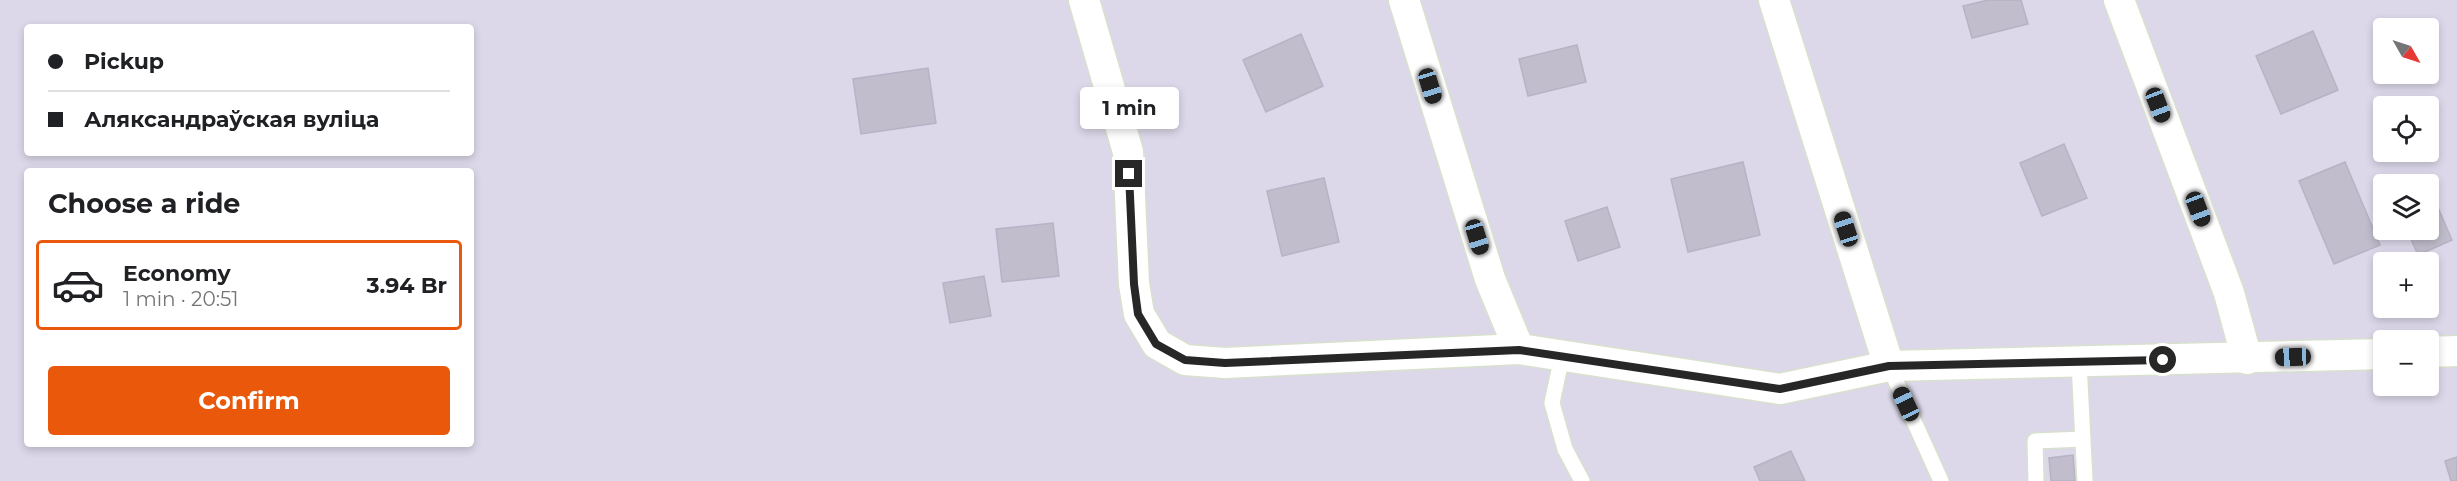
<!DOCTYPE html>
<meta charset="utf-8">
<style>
:root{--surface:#fff;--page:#f6f6f6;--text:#202124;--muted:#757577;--line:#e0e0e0;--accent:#ea580c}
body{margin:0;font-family:Montserrat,sans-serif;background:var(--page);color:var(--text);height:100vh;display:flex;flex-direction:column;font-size:22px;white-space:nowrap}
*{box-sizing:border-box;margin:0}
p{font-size:20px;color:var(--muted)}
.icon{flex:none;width:33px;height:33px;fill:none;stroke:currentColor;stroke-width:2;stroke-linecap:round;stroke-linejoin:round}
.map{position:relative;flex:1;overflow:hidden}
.side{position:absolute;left:24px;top:168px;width:450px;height:279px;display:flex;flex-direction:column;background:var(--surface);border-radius:6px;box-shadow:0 3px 9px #0003}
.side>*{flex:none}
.banner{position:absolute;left:24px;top:24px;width:450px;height:132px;border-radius:6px;box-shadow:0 3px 9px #0003;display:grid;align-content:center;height:132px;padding:0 24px;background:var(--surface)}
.needle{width:39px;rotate:129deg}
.fabs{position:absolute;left:2373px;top:18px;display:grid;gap:12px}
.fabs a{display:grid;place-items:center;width:66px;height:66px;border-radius:6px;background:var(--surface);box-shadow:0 3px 9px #0003;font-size:30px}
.end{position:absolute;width:27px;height:27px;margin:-14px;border:8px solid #272727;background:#fff;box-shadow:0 0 0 3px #fff}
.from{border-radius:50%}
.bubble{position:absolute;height:42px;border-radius:6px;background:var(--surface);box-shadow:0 3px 9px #0003;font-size:20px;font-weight:700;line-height:42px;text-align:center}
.car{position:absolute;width:18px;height:36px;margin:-18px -9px;border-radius:8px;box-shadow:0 0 4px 2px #0007;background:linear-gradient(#222 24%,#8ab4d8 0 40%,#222 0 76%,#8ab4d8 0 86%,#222 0)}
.banner b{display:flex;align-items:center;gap:21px;height:57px;font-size:22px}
.banner b+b{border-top:2px solid var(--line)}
.banner i{width:15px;height:15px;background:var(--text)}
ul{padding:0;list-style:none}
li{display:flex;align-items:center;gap:18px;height:90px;margin:0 12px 9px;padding:0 12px;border:3px solid transparent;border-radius:6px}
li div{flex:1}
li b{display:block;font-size:22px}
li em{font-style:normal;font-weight:700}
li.active{border-color:var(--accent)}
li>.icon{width:54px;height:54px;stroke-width:1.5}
h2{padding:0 24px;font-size:27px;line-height:72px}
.cta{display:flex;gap:12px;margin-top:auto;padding:12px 24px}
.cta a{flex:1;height:69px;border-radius:6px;background:var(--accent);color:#fff;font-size:24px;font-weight:700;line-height:69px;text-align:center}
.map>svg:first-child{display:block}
</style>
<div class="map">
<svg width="2457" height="481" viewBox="0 0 2457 481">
<rect width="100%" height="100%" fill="#dcd8ea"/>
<g fill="#c1bdcc" stroke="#b7b2c5" stroke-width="1.5">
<path d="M1988,0H2021L2028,24L1972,38L1963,6Z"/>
<path d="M2313,31L2338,90L2281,114L2256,56Z"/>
<path d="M1301,34L1323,86L1266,112L1243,60Z"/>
<path d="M1577,45L1586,82L1528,96L1519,59Z"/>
<path d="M928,68L936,123L861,134L853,79Z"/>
<path d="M2064,144L2087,198L2042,216L2020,163Z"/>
<path d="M1743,162L1760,235L1688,252L1671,179Z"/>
<path d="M2345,162L2380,245L2334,264L2299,181Z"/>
<path d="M1324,178L1339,242L1282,256L1267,191Z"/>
<path d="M2433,196L2452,240L2418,255L2407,230H2428V198Z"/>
<path d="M1607,207L1620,247L1578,261L1565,221Z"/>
<path d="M1053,223L1059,276L1002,282L996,229Z"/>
<path d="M984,276L991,316L950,323L943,283Z"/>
<path d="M1791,451L1805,481H1760L1754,467Z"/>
<path d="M2073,455L2075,481H2051L2049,458Z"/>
<path d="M2457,457V481H2451L2445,461Z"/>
</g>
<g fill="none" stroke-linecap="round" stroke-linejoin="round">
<defs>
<g id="service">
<path d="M1562,356L1552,403L1565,449L1582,481"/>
<path d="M2079,362L2085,481"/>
<path d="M1889,366L1941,481"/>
<path d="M2036,481L2035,441L2083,439"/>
</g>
<g id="minor">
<path d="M1084,0L1128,152L1134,284L1139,314L1157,344L1185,360L1225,363L1519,349L1780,389L1889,366L2384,354"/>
<path d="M1404,0L1490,279L1519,349"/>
<path d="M1774,0L1889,366"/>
<path d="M2119,0L2229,293L2247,359"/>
<path d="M2428,352L2457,351"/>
</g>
</defs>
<use href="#service" stroke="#d8e1cd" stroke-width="18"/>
<use href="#minor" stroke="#d8e1cd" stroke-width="33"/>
<use href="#service" stroke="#fff" stroke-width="15"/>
<use href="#minor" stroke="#fff" stroke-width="30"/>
</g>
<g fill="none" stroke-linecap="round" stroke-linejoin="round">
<path stroke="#272727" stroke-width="8" d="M1129,174L1134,284L1138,314L1156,344L1185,360L1225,363L1519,350L1780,389L1889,366L2163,360"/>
</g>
</svg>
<div class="fabs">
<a><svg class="needle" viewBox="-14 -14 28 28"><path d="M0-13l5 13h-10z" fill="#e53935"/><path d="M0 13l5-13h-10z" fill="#757577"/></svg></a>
<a><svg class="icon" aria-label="locate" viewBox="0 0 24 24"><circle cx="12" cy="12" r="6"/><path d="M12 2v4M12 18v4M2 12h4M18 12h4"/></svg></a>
<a><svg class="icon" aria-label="layers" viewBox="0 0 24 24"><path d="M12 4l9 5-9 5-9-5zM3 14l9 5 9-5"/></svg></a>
<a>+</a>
<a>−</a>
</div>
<i class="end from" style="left:2163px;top:360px"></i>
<i class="end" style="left:1129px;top:174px"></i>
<div class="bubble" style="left:1080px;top:87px;width:99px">1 min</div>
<i class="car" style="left:1430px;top:86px;rotate:163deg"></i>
<i class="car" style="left:2158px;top:105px;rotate:159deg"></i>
<i class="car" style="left:2198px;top:209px;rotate:159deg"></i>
<i class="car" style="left:1846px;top:229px;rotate:342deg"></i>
<i class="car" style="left:1477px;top:237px;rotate:163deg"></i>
<i class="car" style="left:2293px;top:357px;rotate:268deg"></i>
<i class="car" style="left:1906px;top:404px;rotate:335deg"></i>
<div class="banner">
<b><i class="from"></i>Pickup</b>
<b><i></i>Аляксандраўская вуліца</b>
</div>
<section class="side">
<h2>Choose a ride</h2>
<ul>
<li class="active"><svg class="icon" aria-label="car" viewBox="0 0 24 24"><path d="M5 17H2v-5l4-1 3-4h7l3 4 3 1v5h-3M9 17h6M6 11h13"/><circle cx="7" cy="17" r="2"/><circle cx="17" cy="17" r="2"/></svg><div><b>Economy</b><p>1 min · 20:51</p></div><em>3.94 Br</em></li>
</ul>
<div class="cta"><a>Confirm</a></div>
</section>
</div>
